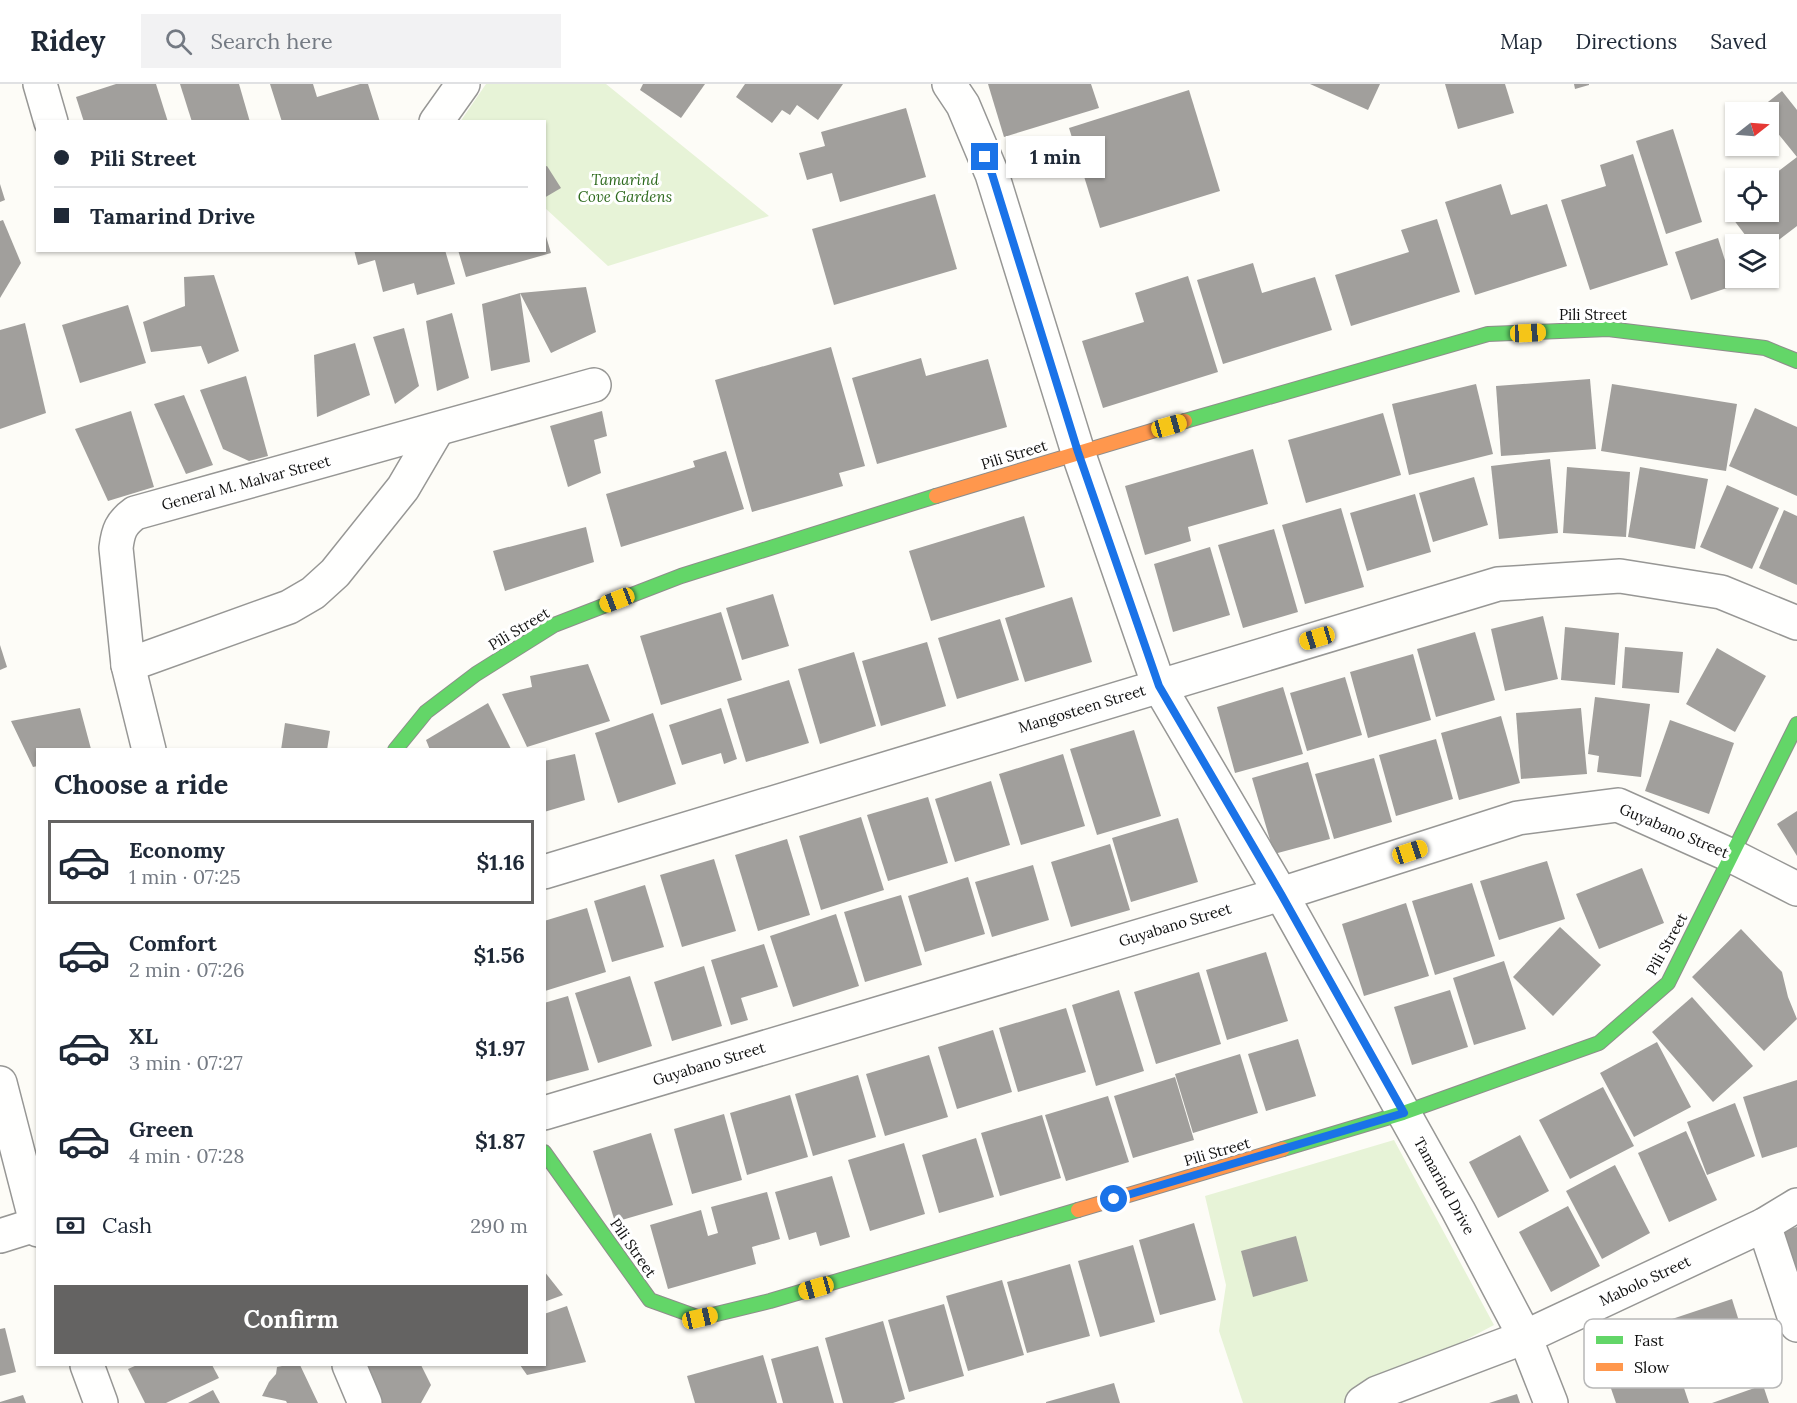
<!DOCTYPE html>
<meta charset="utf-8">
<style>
:root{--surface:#fff;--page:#f2f2f3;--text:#1f2937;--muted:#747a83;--line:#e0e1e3;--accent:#646362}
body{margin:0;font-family:Lora,serif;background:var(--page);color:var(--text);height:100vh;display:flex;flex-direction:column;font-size:22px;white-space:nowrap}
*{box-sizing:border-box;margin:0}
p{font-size:20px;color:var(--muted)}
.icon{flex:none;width:33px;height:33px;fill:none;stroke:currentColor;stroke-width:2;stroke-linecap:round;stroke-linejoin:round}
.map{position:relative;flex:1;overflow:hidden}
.panel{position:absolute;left:36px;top:664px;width:510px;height:618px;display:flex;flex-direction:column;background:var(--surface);border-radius:0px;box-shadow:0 2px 4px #0004}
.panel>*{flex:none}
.hud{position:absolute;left:36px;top:36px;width:510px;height:132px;border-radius:0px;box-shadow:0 2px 4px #0004;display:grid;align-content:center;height:132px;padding:0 18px;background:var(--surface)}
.needle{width:39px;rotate:73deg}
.buttons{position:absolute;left:1725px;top:18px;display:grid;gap:12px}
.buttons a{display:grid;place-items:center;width:54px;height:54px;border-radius:0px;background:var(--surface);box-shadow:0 2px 4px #0004;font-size:30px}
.end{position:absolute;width:27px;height:27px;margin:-14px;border:8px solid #1a73e8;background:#fff;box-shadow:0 0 0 3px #fff}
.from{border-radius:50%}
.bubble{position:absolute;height:42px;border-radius:0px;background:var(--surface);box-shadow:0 2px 4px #0004;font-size:20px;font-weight:700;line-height:42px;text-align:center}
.car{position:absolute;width:18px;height:36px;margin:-18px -9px;border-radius:8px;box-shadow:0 0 4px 2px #0007;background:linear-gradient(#f5c518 24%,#345 0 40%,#f5c518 0 76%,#345 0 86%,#f5c518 0)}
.hud b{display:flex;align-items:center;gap:21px;height:57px;font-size:22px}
.hud b+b{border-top:2px solid var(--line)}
.hud i{width:15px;height:15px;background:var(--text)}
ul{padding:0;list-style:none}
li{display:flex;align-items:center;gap:18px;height:84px;margin:0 12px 9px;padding:0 6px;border:3px solid transparent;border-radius:0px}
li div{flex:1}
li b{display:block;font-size:22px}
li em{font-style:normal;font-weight:700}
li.current{border-color:var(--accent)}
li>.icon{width:54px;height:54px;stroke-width:1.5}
h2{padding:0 18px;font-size:27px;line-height:72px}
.pay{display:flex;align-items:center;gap:15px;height:66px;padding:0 18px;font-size:22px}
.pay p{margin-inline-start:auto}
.primary-button{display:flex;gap:12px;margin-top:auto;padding:12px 18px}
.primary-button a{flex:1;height:69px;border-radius:0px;background:var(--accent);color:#fff;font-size:24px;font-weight:700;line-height:69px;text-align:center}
header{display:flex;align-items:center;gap:36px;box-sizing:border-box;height:84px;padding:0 30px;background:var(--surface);border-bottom:2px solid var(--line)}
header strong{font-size:28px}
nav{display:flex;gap:33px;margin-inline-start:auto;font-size:21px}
.search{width:420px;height:54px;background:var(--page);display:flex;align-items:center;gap:15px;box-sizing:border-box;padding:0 21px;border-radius:0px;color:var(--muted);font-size:22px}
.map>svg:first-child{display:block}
</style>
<header>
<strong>Ridey</strong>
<div class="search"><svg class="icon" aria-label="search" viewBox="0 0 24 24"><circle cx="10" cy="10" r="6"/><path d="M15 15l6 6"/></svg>Search here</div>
<nav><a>Map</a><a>Directions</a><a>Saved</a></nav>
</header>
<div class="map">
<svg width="1797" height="1319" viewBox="0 0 1797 1319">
<rect width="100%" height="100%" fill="#fdfcf7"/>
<g fill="#e7f3d7">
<path d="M486,0H606L769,132L608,182L545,124L544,38H460Z"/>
<path d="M1394,1056L1494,1241L1347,1319H1243L1219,1247L1226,1201L1205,1112Z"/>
</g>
<g fill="#a19f9c">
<path d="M116,0H156L168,38H84L76,13Z"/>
<path d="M180,0H239L250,38H192Z"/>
<path d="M270,0H313L317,13L360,0H368L380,38H282Z"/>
<path d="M643,0H705L681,34L640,6Z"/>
<path d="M745,0H843L818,36L797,21L790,31L782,26L772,39L736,13Z"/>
<path d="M988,0H1091L1099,24L1004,53Z"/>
<path d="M1310,0H1380L1368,26Z"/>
<path d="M1445,0H1505L1514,29L1458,45Z"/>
<path d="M1574,0H1589V1L1575,5Z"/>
<path d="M1189,6L1220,107L1100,144L1069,44Z"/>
<path d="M1782,7L1797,26V142L1768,164V160H1752L1727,127L1736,121V128H1768V95L1797,73L1768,37V28H1762L1759,25Z"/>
<path d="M906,24L926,93L840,118L832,89L807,96L799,69L825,62L821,48Z"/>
<path d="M1673,45L1702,138L1666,150L1636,57Z"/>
<path d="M1633,70L1668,181L1590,206L1561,116L1606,102L1600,81Z"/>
<path d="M547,82L561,104L544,114V83Z"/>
<path d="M0,100L5,116L0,118Z"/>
<path d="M1501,100L1511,131L1547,120L1567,182L1475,211L1445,118Z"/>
<path d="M935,110L957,185L834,221L812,145Z"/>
<path d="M1437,135L1460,208L1351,242L1335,191L1409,168L1401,146Z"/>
<path d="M3,136L21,179L0,214V137Z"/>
<path d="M545,149L551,169L466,193L458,166H544Z"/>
<path d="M1718,154L1733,202L1691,216L1675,168Z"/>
<path d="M354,166H445L455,200L417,211L414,199L383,208L375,176L358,181Z"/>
<path d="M1253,179L1262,209L1315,193L1332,246L1223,280L1197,196Z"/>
<path d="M214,191L239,267L208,280L201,262L151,268L143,238L185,222L184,193Z"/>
<path d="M1188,192L1218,288L1103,324L1082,257L1144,238L1135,209Z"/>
<path d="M586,203L596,248L551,269L520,209L530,278L491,287L482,220L520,209Z"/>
<path d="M128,221L146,279L80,299L62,241Z"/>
<path d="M452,229L469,294L437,307L426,237Z"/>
<path d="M25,239L46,329L0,345V246Z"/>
<path d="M404,244L419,302L395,320L373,253Z"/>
<path d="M355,259L370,311L317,333L314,271Z"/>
<path d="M831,263L865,382L839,389L843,402L752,428L715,296Z"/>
<path d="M921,274L926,292L988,275L1007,343L877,380L852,294Z"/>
<path d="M246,292L268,372L249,377L223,365L200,306Z"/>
<path d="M1590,295L1596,365L1501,372L1496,302Z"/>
<path d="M1476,300L1493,370L1409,391L1392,320Z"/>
<path d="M1612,300L1737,320L1726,387L1601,367Z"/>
<path d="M184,311L213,381L186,390L154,320Z"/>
<path d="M1755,324L1797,343V412L1729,382Z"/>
<path d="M131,327L154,403L108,417L75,345Z"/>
<path d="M602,327L607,352L594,356L601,389L568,403L550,342Z"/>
<path d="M1383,329L1401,391L1306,419L1288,356Z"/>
<path d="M1253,365L1268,420L1188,443L1191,457L1145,471L1125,402Z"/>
<path d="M726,367L744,425L621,463L606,410L695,383L693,377Z"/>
<path d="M1550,375L1558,449L1499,455L1491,382Z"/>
<path d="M1567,383L1630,388L1626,453L1563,449Z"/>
<path d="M1640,383L1708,395L1695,465L1628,453Z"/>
<path d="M1474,393L1488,441L1433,458L1419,409Z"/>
<path d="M1727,401L1779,424L1752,485L1700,463Z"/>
<path d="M1415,410L1431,468L1367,487L1350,429Z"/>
<path d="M1341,424L1364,503L1305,520L1282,441Z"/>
<path d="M1784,426L1797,432V501L1759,484Z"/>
<path d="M1024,432L1045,503L931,537L909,467Z"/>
<path d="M586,443L594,478L505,507L493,467Z"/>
<path d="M1274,445L1298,528L1243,544L1218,461Z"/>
<path d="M1210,463L1230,531L1173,548L1154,480Z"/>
<path d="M773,510L789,562L742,576L726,524Z"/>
<path d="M1072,513L1092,578L1025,598L1005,534Z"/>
<path d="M721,528L742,596L661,621L640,552Z"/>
<path d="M1543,532L1558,595L1505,607L1491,545Z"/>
<path d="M1000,535L1019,596L957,615L938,554Z"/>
<path d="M1565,543L1619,549L1615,601L1561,596Z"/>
<path d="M1475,548L1495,616L1436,633L1417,565Z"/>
<path d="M927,558L946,622L881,642L862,577Z"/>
<path d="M0,561L7,583L0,586Z"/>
<path d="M1625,563L1683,568L1679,609L1622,604Z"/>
<path d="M1717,564L1766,592L1735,648L1686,620Z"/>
<path d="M854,568L876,642L820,660L798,585Z"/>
<path d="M1413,570L1431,636L1368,654L1350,588Z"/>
<path d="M588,580L610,637L527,663L502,610L532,603L530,592Z"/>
<path d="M1345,593L1362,651L1307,667L1290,609Z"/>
<path d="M789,596L809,659L746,678L727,615Z"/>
<path d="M1283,603L1303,670L1235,689L1217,623Z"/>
<path d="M1595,613L1650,620L1641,693L1597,688L1599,672L1588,670Z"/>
<path d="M488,619L511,665L430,666L426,656Z"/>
<path d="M80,624L91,665L38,666V682L33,683L11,637Z"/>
<path d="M721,624L737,675L724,680L721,669L682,681L669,641Z"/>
<path d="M1581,624L1587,690L1521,695L1516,629Z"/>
<path d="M653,629L676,700L618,719L595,649Z"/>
<path d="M1501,632L1520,699L1459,716L1441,649Z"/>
<path d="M1670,636L1734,659L1709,730L1645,707Z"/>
<path d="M285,639L330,647L327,666H281Z"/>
<path d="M1134,646L1161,732L1097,751L1070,665Z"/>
<path d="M1436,655L1453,715L1396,732L1379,671Z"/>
<path d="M575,670L585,716L544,728V677Z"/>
<path d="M1063,670L1085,742L1021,761L999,690Z"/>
<path d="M1374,674L1392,738L1334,755L1315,690Z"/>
<path d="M1308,678L1330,755L1274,770L1252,694Z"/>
<path d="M991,697L1010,761L955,778L935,715Z"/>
<path d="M928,713L948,779L888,797L867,731Z"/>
<path d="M1797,727V772L1777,740Z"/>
<path d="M861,733L884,806L821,826L799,752Z"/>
<path d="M1178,734L1198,798L1131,818L1112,754Z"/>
<path d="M787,755L810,831L758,847L735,771Z"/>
<path d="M1110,760L1130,826L1071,843L1051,778Z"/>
<path d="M714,775L736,847L682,863L660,791Z"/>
<path d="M1547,777L1565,835L1499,856L1480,797Z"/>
<path d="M1033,781L1049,836L992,853L975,798Z"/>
<path d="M1642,784L1664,839L1599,865L1576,810Z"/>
<path d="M968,793L985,850L925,868L908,812Z"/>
<path d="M1472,799L1495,872L1435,891L1412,817Z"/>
<path d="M645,801L664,863L612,878L594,817Z"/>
<path d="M901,811L922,881L865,898L844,828Z"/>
<path d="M1406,819L1429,892L1364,912L1342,840Z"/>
<path d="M587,824L606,888L545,907L544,837Z"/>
<path d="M836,830L859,902L793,923L770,852Z"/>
<path d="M1560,843L1601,881L1553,932L1513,893Z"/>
<path d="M1741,845L1782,888L1788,913L1797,935L1764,967L1692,893Z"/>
<path d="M764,860L778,903L741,914L748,936L731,941L711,876Z"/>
<path d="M1266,868L1288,937L1227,956L1206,886Z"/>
<path d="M1504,877L1526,945L1474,961L1453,894Z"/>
<path d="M704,882L722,942L672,957L654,898Z"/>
<path d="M1199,888L1221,960L1156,980L1134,908Z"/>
<path d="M630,892L652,962L598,979L575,909Z"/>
<path d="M1119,906L1144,987L1096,1002L1072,921Z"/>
<path d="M1450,906L1468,963L1412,981L1394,923Z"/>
<path d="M568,912L589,986L544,998V919Z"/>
<path d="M1692,913L1753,982L1713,1018L1652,948Z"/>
<path d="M1066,924L1086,988L1018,1008L999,944Z"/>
<path d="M993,946L1012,1008L957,1025L938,963Z"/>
<path d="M1298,955L1316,1012L1266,1027L1248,970Z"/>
<path d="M1657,958L1691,1023L1634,1053L1600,989Z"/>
<path d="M1240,970L1258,1029L1193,1049L1175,990Z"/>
<path d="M929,971L948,1033L885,1052L866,990Z"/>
<path d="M858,991L876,1053L813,1072L795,1010Z"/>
<path d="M1175,993L1194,1056L1133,1074L1114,1012Z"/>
<path d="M1797,996V1063L1762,1074L1743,1013Z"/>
<path d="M1603,1003L1634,1062L1570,1095L1539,1036Z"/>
<path d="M790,1011L808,1073L747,1091L730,1029Z"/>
<path d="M1108,1012L1129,1078L1066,1097L1045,1031Z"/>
<path d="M1735,1019L1755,1072L1707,1091L1687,1038Z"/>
<path d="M724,1030L742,1096L692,1110L674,1045Z"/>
<path d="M1042,1031L1061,1094L1000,1112L981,1049Z"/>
<path d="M1686,1047L1717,1116L1669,1138L1638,1069Z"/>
<path d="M651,1049L673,1121L615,1138L593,1067Z"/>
<path d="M1520,1051L1549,1107L1498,1134L1469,1078Z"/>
<path d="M976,1054L994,1113L939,1129L922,1071Z"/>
<path d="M904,1059L925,1130L870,1147L848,1076Z"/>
<path d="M1615,1081L1650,1149L1602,1175L1566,1107Z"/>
<path d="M832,1092L850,1153L820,1162L816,1148L789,1156L775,1108Z"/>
<path d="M767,1108L780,1155L752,1163L756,1180L668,1205L650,1141L701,1126L708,1152L718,1149L711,1123Z"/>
<path d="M1568,1122L1600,1182L1551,1208L1519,1148Z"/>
<path d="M1194,1139L1216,1216L1160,1231L1139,1156Z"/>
<path d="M1797,1143V1201L1779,1148Z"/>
<path d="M1296,1152L1308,1197L1253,1213L1241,1167Z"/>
<path d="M1133,1161L1155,1238L1100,1253L1078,1177Z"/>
<path d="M1070,1180L1090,1252L1027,1269L1007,1198Z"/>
<path d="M544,1187L563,1211L544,1218Z"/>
<path d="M1002,1196L1024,1271L968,1287L946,1212Z"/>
<path d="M1732,1215L1750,1272L1690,1292L1672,1235Z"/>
<path d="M944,1220L964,1292L909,1308L888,1236Z"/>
<path d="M567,1222L586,1278L527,1291L520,1281H544V1230Z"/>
<path d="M883,1237L905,1315L893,1319H843L825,1254Z"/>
<path d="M5,1244L16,1288L0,1292V1245Z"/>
<path d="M818,1262L834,1319H783L771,1275Z"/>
<path d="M1672,1268L1689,1319H1616L1606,1290Z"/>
<path d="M763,1271L777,1319H695L687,1292Z"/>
<path d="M137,1281H212L219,1294L166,1319H145L128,1285Z"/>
<path d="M287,1281H300L318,1319H287L286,1317L262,1312L269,1298L276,1290L277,1283Z"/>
<path d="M359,1281H421L431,1301L421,1319H378Z"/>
<path d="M1114,1299L1120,1319H1046V1318Z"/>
<path d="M1763,1301L1769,1319H1712Z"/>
<path d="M213,1306L220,1319H188Z"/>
<path d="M1517,1310L1520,1319H1489Z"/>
<path d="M23,1311L26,1319H0V1318Z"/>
</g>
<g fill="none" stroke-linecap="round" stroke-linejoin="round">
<defs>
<g id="street">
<path d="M40,0L51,38"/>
<path d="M949,0L963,21L992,90L1078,368L1159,602L1281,810L1458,1126L1525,1253L1551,1319"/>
<path d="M436,38L463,0"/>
<path d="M128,581L289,523L313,509L335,489L403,404L437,346"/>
<path d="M149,666L128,581L116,464C118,447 121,439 135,429L594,301"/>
<path d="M544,788L1498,500L1620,492L1721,508L1797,539"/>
<path d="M0,999L38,1146"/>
<path d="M544,1029L1281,810L1518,734L1618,721L1732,772L1797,805"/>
<path d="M1764,1141L1797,1241"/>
<path d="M0,1152L38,1140"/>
<path d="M87,1281L101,1319"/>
<path d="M349,1281L365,1319"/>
<path d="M1362,1319L1377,1309L1525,1253L1764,1141L1797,1121"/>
</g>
<g id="fast">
<path d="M1185,337L1488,250L1608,245L1765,264L1797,277"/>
<path d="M395,666L426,628L476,590L554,541L681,492L936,412"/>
<path d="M1283,1065L1403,1029L1599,959L1668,899L1797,640"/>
<path d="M544,1068L650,1216L700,1234L770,1217L1078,1126"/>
</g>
<g id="slow">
<path d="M936,412L1185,337"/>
<path d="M1078,1126L1283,1065"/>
</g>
</defs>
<use href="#street" stroke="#979795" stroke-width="36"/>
<use href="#fast" stroke="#8e8d8b" stroke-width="16"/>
<use href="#slow" stroke="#8e8d8b" stroke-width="16"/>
<use href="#street" stroke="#fffffe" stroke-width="33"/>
<use href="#fast" stroke="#63d668" stroke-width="14"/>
<use href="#slow" stroke="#ff974d" stroke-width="14"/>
</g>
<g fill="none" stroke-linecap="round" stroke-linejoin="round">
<path stroke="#1a73e8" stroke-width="8" d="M985,73L992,90L1078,368L1159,602L1281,810L1404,1029L1114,1115"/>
</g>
<g text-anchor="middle" stroke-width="6" stroke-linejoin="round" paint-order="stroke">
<g font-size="15" font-style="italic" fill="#2f6b1f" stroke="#fff">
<text x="625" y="101">Tamarind<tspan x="625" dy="17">Cove Gardens</tspan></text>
</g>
<g font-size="15" fill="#111" stroke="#fff">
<text x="1593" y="236">Pili Street</text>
<text transform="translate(1014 371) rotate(-17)" y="5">Pili Street</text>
<text transform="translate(246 399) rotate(-15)" y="5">General M. Malvar Street</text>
<text transform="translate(519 545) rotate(-31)" y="5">Pili Street</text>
<text transform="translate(1082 625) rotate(-17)" y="5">Mangosteen Street</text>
<text transform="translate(1674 747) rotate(23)" y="5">Guyabano Street</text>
<text transform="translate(1175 841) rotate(-17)" y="5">Guyabano Street</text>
<text transform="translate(1667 860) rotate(-61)" y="5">Pili Street</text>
<text transform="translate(709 980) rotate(-17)" y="5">Guyabano Street</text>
<text transform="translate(1217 1068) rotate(-16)" y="5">Pili Street</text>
<text transform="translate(1444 1102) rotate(61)" y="5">Tamarind Drive</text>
<text transform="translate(633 1164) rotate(55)" y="5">Pili Street</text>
<text transform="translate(1645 1197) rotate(-25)" y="5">Mabolo Street</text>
</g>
</g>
<rect x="1584" y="1235" width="198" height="69" rx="9" fill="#fff" stroke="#b8b8b8" stroke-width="1.5"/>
<rect x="1596" y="1252" width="27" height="8" fill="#63d668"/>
<rect x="1596" y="1279" width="27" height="8" fill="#ff974d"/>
<g font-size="16" fill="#111">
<text x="1634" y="1262">Fast</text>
<text x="1634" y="1289">Slow</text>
</g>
</svg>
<div class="buttons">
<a><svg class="needle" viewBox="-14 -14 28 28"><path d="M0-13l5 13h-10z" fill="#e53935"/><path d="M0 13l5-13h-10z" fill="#747a83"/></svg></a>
<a><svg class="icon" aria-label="locate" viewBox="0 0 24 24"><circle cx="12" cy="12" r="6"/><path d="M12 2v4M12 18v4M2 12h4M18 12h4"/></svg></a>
<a><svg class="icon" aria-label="layers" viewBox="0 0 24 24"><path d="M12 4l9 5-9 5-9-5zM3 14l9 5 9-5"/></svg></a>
</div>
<i class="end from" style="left:1114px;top:1115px"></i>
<i class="end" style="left:985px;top:73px"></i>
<div class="bubble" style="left:1006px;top:52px;width:99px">1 min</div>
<i class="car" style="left:1528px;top:249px;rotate:87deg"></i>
<i class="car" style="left:1169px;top:342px;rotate:74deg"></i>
<i class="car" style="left:617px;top:516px;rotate:249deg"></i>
<i class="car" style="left:1317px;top:554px;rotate:253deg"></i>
<i class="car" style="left:1410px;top:768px;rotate:72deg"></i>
<i class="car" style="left:816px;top:1204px;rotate:254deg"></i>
<i class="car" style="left:700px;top:1234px;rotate:77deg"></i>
<div class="hud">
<b><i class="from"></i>Pili Street</b>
<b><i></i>Tamarind Drive</b>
</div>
<section class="panel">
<h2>Choose a ride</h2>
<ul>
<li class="current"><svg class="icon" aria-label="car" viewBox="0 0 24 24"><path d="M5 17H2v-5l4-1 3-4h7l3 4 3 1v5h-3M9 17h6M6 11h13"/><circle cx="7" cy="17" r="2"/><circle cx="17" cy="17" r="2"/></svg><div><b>Economy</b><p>1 min · 07:25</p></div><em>$1.16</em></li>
<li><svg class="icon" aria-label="car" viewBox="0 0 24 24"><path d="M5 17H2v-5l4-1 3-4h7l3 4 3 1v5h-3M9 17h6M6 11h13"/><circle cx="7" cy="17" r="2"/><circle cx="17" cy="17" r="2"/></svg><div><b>Comfort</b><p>2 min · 07:26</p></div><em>$1.56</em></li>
<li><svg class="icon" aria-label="car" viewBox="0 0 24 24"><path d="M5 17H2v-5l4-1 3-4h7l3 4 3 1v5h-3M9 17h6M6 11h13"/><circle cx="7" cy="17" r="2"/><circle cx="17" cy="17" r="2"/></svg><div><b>XL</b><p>3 min · 07:27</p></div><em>$1.97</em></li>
<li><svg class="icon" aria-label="car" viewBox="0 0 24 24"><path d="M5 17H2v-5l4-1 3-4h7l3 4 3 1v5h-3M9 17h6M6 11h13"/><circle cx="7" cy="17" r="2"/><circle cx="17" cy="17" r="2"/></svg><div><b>Green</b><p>4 min · 07:28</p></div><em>$1.87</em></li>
</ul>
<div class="pay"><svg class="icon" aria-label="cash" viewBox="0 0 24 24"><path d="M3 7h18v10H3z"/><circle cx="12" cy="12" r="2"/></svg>Cash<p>290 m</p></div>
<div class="primary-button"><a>Confirm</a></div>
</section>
</div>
